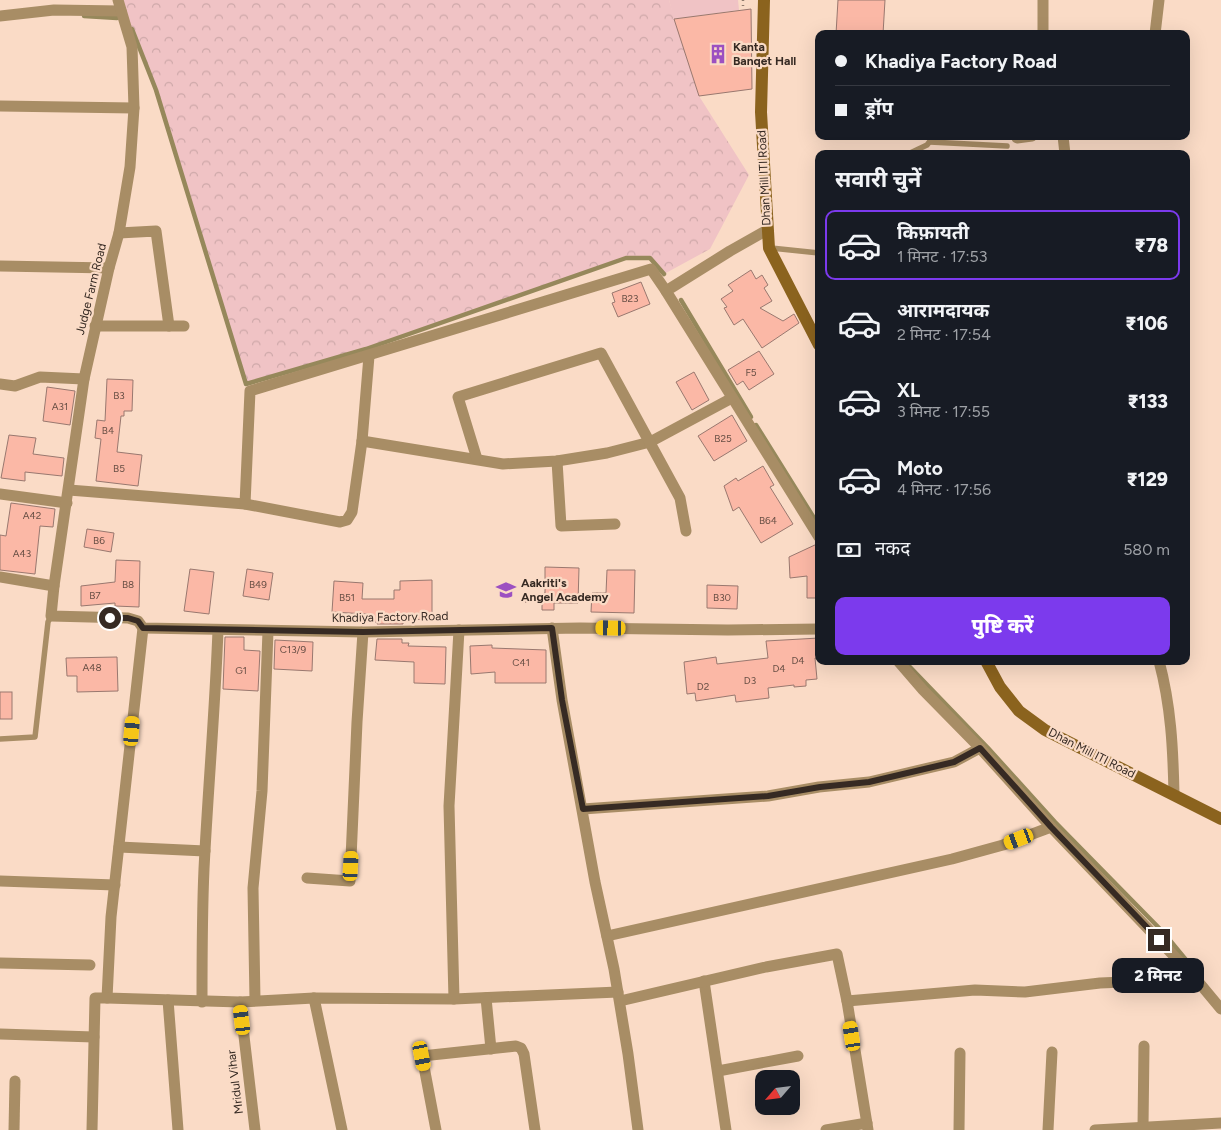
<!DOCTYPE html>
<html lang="hi">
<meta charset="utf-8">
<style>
:root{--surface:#171b24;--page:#20242c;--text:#f1f3f6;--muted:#9ea1a6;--line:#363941;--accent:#7c3aed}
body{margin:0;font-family:Figtree,"Noto Sans Devanagari",sans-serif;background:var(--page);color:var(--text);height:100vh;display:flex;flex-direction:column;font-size:19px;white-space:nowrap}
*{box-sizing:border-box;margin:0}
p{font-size:16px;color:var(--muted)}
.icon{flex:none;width:28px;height:28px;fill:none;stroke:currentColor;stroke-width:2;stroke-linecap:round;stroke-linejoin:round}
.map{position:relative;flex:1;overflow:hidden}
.drawer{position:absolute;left:815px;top:150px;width:375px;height:515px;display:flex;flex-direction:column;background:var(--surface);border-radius:10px;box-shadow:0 5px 20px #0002}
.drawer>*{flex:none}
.guide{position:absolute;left:815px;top:30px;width:375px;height:110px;border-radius:10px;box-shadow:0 5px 20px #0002;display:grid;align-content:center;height:110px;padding:0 20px;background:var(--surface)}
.needle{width:32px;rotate:242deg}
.controls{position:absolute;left:755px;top:1070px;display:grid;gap:10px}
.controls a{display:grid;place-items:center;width:45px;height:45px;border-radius:10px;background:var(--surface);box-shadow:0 5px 20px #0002;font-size:25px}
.end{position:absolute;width:22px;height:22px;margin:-11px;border:6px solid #362a23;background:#fff;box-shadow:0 0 0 2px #fff}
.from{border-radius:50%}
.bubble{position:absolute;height:35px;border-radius:10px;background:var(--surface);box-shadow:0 5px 20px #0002;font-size:16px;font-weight:800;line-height:35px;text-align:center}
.car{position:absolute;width:15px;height:30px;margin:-15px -8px;border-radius:6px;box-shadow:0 0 4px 1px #0007;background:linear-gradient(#f5c518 24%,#345 0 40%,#f5c518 0 76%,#345 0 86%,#f5c518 0)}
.guide b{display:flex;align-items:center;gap:18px;height:48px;font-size:19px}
.guide b+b{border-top:1px solid var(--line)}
.guide i{width:12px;height:12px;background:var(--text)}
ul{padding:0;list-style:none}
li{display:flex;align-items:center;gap:15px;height:70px;margin:0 10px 8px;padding:0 10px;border:2px solid transparent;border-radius:10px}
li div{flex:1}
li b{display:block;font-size:19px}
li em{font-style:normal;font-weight:800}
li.active{border-color:var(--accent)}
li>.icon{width:45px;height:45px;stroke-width:1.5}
h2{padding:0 20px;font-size:22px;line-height:60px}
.pay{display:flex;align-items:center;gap:12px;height:55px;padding:0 20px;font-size:19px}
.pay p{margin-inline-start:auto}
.action{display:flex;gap:10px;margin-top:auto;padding:10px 20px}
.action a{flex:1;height:58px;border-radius:10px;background:var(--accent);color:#fff;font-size:20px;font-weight:800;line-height:58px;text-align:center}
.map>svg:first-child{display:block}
</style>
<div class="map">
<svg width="1221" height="1130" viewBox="0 0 1221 1130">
<defs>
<pattern id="forest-crowns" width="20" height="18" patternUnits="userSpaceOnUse" patternTransform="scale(1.25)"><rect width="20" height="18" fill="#f0c3c5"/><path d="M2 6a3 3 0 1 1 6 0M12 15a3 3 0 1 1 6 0" fill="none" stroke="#cea8a9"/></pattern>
</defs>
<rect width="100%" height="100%" fill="#fadbc6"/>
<path fill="#f0c3c5" d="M669,0H738L739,10L674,19Z"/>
<path fill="url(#forest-crowns)" d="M123,0H669L699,96L749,175L710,249L664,274L650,258H626L366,349L246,384L156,90L128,19Z"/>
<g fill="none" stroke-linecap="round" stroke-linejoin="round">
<g stroke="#96885b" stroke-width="4.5">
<path d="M84,16L117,18"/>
<path d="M132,29L156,90L246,384L366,349L626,258H650L664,274"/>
<path d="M681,300L751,417"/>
<path d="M756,425L819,526"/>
<path d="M909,666L988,748L1055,822L1163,932L1196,972"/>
</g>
</g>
<g fill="#fbb8a6" stroke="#99786f">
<path d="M838,0H885L883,34H836Z"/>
<path d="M751,9L752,89L699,96L674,19Z"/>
<path d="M751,270L756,279L762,275L768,285L764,288L772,301L760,308L783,321L794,314L799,323L762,348L743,319L734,325L724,308L727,307L721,299L733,291L728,285Z"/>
<path d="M641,282L650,304L618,317L612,303L615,302L612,293Z"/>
<path d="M759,351L774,374L749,390L743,381L737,385L728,370Z"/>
<path d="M694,372L709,400L692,410L676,382Z"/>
<path d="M107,379L133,380L132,411H124V416H121L117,452L142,455L138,486L96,481L101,439L95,438L97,420L105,421Z"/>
<path d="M47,387L75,391L70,425L43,421Z"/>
<path d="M732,415L747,441L714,461L698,436Z"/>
<path d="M9,435L36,438L33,454L64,458L62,476L25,472V481L1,478Z"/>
<path d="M763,466L774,485L770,487L793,524L761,543L739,507L733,511L724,486L736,478L738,481Z"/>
<path d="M11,503L55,509L53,527L40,526L35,574L0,570V535L6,536Z"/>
<path d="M87,529L114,533L111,552L84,547Z"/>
<path d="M817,544H819V598H807V576L790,578L789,557Z"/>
<path d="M116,560L140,561L139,607L115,606V603L81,606V586L115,582Z"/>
<path d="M545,567L579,568L578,603H554V610H542V602H525L545,593Z"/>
<path d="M190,569L214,572L209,614L184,611Z"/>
<path d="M247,569L273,573L269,600L243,596Z"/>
<path d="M607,570H635L634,613L591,612L592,593H606Z"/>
<path d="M432,580V619L403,620V624H377L378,622H367V614L332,612L334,581L363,583L362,599H394V590H400V581Z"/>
<path d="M707,585L738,586L737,609L707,608Z"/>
<path d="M225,637H244V650L260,651L258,691L223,689Z"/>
<path d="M819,638V658H815L817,679L806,680V686L794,687V685L768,688L769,698L736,702L735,695L696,701L695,693L687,694L684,662L716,657L717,664L768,658L766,641Z"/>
<path d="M377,639H402V643H409L408,646L446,647L445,684L414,683V662L375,660Z"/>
<path d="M275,640L313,642L312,671L274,669Z"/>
<path d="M492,645V648L546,650V683H495V672L471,674L470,646Z"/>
<path d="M117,657L118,691L77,692V676H67L66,658Z"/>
<rect x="0" y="692" width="12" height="27"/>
</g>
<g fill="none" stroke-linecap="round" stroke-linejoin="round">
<path stroke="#8f7b6d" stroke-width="2.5" stroke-dasharray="1 4" stroke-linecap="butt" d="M743,0V9"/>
<g stroke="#a88d65" stroke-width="5.5">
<path d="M930,142L1007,146"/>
<path d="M908,154L927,145L934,136"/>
<path d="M771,248L819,253"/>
<path d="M0,739L35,737L48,622L51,616"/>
</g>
<g stroke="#a88d65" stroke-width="11">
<path d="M0,16L54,10L121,11"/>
<path d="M1043,34V0"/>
<path d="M1155,34L1159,0"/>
<path d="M0,106L134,108"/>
<path d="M1063,136L1065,154"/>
<path d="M1017,138L1032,136"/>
<path d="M767,230L730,251L666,291L819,537"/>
<path d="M119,233L156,231L169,326"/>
<path d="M0,266L109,268"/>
<path d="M95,326H184"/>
<path d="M0,384L15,386L40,377L84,379"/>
<path d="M362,441L503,464L557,461L607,453L650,442L732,398"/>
<path d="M477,459L458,397L601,353L680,498L686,531"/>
<path d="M557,461L561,526L615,524"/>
<path d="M69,490L245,504L340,522L347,520L352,512L362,441L369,356"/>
<path d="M0,494L67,503"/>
<path d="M245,504L250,391L651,269L666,291"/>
<path d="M0,577L54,586L51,616L128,618L138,621L143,628L363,632L580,628L728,630L819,629"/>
<path d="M54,586L84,379L109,268L119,233L130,167L134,108L132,47L118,0"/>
<path d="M143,628L111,917L107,998L240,1002L314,998L454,999L618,992"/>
<path d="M552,628L562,700L595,882L614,969L628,1054L638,1130"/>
<path d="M898,661L923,690L980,748L1051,827L1196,979L1221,1009"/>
<path d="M1159,661C1171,706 1173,748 1174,794"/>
<path d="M583,809L768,796L819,787L869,782L954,762L980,748"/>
<path d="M119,847L205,851"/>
<path d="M307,878L350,881L357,722L363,632"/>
<path d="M0,881L115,885"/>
<path d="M607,936L952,859L1003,845L1051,827"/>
<path d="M0,963L90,965"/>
<path d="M704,981L726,1130"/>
<path d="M314,998L342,1130"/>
<path d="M486,998L491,1049"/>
<path d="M454,999L449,806L459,630"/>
<path d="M168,1000L178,1130"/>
<path d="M255,1000L253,888L262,791L268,631"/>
<path d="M620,1001L766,967L837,954L847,1001L868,1130"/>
<path d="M847,1001L975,990L1025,992L1100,983L1196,979"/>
<path d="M202,1002C202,957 202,913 204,869C208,789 215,710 218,630"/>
<path d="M240,1002L255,1130"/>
<path d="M0,1034L94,1037"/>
<path d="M718,1071L798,1056"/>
<path d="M1143,1127L1144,1046"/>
<path d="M14,1130L15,1081"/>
<path d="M92,1130L95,998H107"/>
<path d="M436,1130L422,1056L516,1046L521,1048L524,1054L535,1130"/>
<path d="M826,1130L867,1123"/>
<path d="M959,1130L960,1053"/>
<path d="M1048,1130L1052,1052"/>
<path d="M1095,1130L1221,1123"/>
</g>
<g stroke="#8b631e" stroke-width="12">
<path d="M764,0L761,112L769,248L819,345"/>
<path d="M986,661L1000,687L1019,711L1045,730L1221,819"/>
</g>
</g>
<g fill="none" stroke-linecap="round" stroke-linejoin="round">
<path stroke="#362a23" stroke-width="6" d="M110,618H128L138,621L143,628L363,632L552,628L562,700L583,809L768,796L820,787L869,782L954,762L980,748L1051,827L1159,940"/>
</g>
<defs>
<symbol id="building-bare" viewBox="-9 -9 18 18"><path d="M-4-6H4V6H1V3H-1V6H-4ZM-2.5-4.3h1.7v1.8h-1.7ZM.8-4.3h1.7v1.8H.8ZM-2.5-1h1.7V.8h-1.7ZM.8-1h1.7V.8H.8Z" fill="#9c50c1" stroke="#fadbc6" stroke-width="2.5" paint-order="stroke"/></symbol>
<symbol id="school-bare" viewBox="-9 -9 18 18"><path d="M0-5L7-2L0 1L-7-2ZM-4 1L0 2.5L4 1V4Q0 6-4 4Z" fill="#9c50c1" stroke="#fadbc6" stroke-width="2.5" paint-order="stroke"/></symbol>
</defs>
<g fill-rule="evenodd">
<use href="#building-bare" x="704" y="40" width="28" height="28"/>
<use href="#school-bare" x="492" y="576" width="28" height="28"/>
</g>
<g text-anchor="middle" stroke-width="4.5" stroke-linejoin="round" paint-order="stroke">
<g font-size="10" fill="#674e44">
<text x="630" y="302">B23</text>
<text x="751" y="376">F5</text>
<text x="119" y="399">B3</text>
<text x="60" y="410">A31</text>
<text x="108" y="434">B4</text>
<text x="723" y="442">B25</text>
<text x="119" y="472">B5</text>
<text x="32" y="519">A42</text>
<text x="768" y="524">B64</text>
<text x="99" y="544">B6</text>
<text x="22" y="557">A43</text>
<text x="128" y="588">B8</text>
<text x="258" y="588">B49</text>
<text x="95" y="599">B7</text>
<text x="347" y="601">B51</text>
<text x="722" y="601">B30</text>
<text x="293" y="653">C13/9</text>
<text x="798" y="664">D4</text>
<text x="521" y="666">C41</text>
<text x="92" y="671">A48</text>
<text x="779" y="672">D4</text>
<text x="241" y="674">G1</text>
<text x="750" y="684">D3</text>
<text x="703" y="690">D2</text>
</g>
<g font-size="12" font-weight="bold" fill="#362a23" stroke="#fadbc6" text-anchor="start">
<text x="733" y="51">Kanta<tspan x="733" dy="14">Banqet Hall</tspan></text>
<text x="521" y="587">Aakriti's<tspan x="521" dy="14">Angel Academy</tspan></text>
</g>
<g font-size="12" fill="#362a23" stroke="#fadbc6">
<text transform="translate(764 178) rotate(-93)" y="4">Dhan Mill ITI Road</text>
<text transform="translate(91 289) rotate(-76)" y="4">Judge Farm Road</text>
<text transform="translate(390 617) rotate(-1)" y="4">Khadiya Factory Road</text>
<text transform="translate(1092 753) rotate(27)" y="4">Dhan Mill ITI Road</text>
<text transform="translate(235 1082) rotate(-97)" y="4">Mridul Vihar</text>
</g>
</g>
</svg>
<div class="controls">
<a><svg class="needle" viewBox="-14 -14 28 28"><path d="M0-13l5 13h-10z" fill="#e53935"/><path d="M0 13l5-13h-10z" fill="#9ea1a6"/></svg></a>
</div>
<i class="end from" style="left:110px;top:618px"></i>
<i class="end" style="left:1159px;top:940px"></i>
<div class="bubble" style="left:1112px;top:958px;width:92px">2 मिनट</div>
<i class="car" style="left:611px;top:628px;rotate:271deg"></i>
<i class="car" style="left:132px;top:731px;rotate:5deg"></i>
<i class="car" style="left:1019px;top:839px;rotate:249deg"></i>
<i class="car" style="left:351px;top:866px;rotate:3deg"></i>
<i class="car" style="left:242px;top:1020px;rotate:353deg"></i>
<i class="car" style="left:852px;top:1036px;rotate:351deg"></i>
<i class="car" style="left:422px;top:1056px;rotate:169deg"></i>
<div class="guide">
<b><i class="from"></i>Khadiya Factory Road</b>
<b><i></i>ड्रॉप</b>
</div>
<section class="drawer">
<h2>सवारी चुनें</h2>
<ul>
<li class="active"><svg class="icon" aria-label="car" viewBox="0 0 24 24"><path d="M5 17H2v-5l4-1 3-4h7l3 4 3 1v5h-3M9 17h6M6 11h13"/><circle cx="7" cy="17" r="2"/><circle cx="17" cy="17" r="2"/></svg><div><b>किफ़ायती</b><p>1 मिनट · 17:53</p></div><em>₹78</em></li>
<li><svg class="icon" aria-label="car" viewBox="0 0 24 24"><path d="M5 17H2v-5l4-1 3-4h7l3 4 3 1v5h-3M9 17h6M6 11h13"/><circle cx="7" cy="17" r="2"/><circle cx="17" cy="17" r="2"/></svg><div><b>आरामदायक</b><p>2 मिनट · 17:54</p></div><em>₹106</em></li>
<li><svg class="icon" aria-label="car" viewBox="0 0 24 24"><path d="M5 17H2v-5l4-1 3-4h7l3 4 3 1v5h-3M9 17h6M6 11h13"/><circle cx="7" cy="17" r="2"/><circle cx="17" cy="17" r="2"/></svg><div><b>XL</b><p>3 मिनट · 17:55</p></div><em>₹133</em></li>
<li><svg class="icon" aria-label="car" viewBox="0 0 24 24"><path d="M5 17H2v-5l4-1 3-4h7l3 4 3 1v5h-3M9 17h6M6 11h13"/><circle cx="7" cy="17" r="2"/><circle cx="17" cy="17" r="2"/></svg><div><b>Moto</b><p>4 मिनट · 17:56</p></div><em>₹129</em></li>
</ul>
<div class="pay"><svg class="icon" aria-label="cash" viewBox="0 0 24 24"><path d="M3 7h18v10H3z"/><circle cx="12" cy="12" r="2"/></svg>नकद<p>580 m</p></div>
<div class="action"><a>पुष्टि करें</a></div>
</section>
</div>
